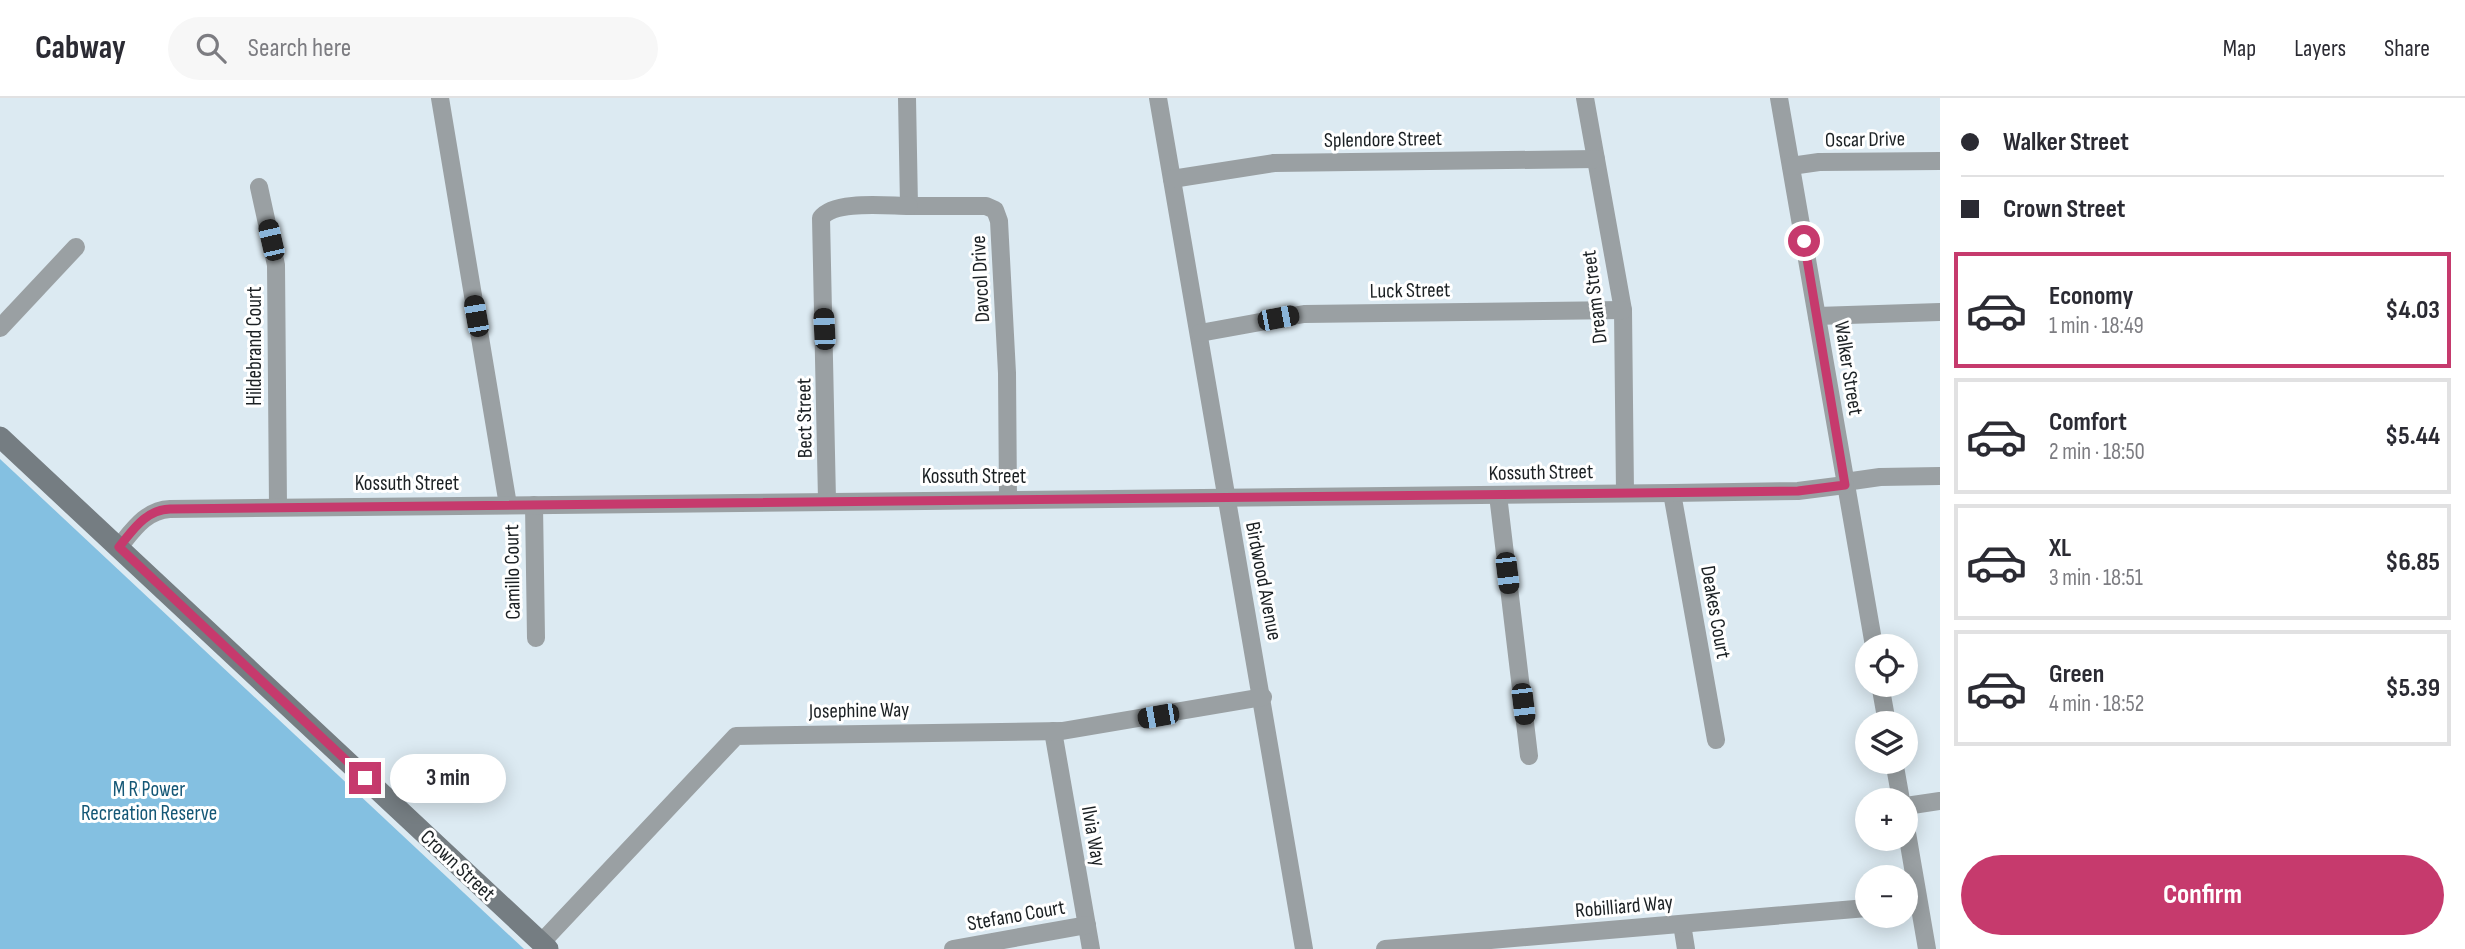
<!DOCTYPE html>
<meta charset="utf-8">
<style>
:root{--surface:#fff;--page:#f7f7f7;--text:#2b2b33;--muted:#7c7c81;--line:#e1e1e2;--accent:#c63a6d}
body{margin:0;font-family:"Sofia Sans Condensed",sans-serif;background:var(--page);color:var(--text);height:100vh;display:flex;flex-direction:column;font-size:26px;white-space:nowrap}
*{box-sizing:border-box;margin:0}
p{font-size:23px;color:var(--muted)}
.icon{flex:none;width:38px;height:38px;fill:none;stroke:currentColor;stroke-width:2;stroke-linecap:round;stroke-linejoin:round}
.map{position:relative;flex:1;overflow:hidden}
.side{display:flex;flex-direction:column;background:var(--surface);width:525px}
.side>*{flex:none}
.hud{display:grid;align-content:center;height:154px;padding:0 21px;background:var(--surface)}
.fabs{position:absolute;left:1855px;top:536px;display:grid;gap:14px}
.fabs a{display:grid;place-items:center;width:63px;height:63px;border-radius:50%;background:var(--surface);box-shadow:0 4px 18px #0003;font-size:35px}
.end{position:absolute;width:32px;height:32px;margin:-16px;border:9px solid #c63a6d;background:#fff;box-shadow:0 0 0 4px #fff}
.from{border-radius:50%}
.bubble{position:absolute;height:49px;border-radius:24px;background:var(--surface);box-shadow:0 4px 18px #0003;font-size:23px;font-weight:700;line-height:49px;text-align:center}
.car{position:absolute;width:21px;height:42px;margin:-21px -10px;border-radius:9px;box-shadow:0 0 5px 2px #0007;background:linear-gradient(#222 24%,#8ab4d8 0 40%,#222 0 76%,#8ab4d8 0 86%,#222 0)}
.hud b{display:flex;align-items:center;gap:24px;height:66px;font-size:26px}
.hud b+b{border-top:2px solid var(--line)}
.hud i{width:18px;height:18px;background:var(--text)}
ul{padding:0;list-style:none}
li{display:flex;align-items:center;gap:21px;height:116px;margin:0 14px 10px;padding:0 7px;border:4px solid var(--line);border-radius:0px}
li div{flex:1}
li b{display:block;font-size:26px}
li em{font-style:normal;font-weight:700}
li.current{border-color:var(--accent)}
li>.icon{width:63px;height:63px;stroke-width:1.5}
.primary-button{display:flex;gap:14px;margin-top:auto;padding:14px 21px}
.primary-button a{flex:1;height:80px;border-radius:42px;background:var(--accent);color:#fff;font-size:28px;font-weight:700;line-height:80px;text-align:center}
header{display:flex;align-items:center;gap:42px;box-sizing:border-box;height:98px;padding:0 35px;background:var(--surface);border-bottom:2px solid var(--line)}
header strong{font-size:33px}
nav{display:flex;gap:38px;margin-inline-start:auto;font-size:24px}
.search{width:490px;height:63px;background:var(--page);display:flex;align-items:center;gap:18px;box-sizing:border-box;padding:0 24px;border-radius:38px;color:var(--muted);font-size:26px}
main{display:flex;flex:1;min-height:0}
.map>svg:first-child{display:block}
</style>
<header>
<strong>Cabway</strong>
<div class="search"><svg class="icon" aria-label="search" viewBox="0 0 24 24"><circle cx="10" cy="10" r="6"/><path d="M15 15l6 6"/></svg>Search here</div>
<nav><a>Map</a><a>Layers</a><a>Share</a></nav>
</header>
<main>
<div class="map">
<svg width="1940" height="851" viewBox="0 0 1940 851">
<rect width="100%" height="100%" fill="#dceaf2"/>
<path fill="#84c0e1" d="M0,361L524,851H0Z"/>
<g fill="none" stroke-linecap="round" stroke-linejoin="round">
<g stroke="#9aa0a3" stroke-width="18">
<path d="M440,0L508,407"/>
<path d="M907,0L909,108H986L995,112L999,123L1007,275L1008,401"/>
<path d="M1158,0L1304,851"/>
<path d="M1585,0L1623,212L1625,395"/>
<path d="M1779,0L1874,548"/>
<path d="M1791,68L1819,64L1940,63"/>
<path d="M1172,81L1274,65L1596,61"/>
<path d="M259,89L276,167L278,409"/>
<path d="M1817,218L1940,214"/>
<path d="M0,230L76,149"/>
<path d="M1200,235L1304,216L1623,212"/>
<path d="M1845,384L1880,379L1940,378"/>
<path d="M1672,395L1716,642"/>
<path d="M1498,397L1529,658"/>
<path d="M827,402L821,120C834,102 887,108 909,108"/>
<path d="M534,407L536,540"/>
<path d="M119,449C133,432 146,412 170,411L1672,395L1798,393L1845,387"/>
<path d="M1880,586L1887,625"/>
<path d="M1053,633L1091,851"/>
<path d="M1894,663L1901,702"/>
<path d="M1906,708L1940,703"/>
<path d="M1906,729L1927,851"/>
<path d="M1682,826L1686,851"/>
<path d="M541,845L736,638L1062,633L1263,599"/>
<path d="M953,851L1087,827"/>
<path d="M1385,851L1867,810"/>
</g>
<path stroke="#757d82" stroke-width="21" d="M0,339L548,851"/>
</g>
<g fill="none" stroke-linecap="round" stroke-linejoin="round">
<path stroke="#c63a6d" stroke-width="9" d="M365,680L119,449C133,432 145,412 170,411L1722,394L1798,393L1845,387L1804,143"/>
</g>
<g text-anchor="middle" stroke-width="6" stroke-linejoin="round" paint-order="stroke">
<g font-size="21" fill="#1b2023" stroke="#fff">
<text transform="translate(1383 41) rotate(-1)" y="7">Splendore Street</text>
<text transform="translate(1865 41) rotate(-1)" y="7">Oscar Drive</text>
<text transform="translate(980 181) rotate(-93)" y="7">Davcol Drive</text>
<text transform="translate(1410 192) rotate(-1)" y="7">Luck Street</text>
<text transform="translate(1594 199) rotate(-97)" y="7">Dream Street</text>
<text transform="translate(254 248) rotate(-90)" y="7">Hildebrand Court</text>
<text transform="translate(1849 270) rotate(81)" y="7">Walker Street</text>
<text transform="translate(804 320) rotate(-91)" y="7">Bect Street</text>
<text transform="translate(1541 374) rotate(-1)" y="7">Kossuth Street</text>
<text x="974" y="385">Kossuth Street</text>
<text x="407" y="392">Kossuth Street</text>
<text transform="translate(512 474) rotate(-91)" y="7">Camillo Court</text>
<text transform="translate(1264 483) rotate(79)" y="7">Birdwood Avenue</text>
<text transform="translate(1716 514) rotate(80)" y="7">Deakes Court</text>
<text transform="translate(859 612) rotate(-1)" y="7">Josephine Way</text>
<text transform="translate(1094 738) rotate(80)" y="7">Ilvia Way</text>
<text transform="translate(458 767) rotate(43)" y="7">Crown Street</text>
<text transform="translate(1624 808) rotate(-5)" y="7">Robilliard Way</text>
<text transform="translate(1016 817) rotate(-10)" y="7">Stefano Court</text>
</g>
<g font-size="21" fill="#145776" stroke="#fff">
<text x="149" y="698">M R Power<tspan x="149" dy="24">Recreation Reserve</tspan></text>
</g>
</g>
</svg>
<div class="fabs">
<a><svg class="icon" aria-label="locate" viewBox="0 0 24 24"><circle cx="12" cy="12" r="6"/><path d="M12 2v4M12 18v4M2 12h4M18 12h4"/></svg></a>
<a><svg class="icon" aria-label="layers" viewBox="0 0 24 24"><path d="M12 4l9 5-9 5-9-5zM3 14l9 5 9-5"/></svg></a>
<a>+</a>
<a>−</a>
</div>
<i class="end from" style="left:1804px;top:143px"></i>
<i class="end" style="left:365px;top:680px"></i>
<div class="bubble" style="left:390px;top:656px;width:116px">3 min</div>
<i class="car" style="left:271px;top:142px;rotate:347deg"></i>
<i class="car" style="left:476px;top:218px;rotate:350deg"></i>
<i class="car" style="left:1278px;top:220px;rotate:79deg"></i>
<i class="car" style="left:824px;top:231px;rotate:357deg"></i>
<i class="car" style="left:1507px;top:475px;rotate:173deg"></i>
<i class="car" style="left:1523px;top:606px;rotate:173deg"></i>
<i class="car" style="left:1158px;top:618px;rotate:260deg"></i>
</div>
<section class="side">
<div class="hud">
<b><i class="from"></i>Walker Street</b>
<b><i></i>Crown Street</b>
</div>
<ul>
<li class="current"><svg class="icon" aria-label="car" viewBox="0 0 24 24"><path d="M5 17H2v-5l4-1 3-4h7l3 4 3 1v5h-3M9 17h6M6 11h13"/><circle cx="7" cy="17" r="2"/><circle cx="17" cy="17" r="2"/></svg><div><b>Economy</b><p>1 min · 18:49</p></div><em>$4.03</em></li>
<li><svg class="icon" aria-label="car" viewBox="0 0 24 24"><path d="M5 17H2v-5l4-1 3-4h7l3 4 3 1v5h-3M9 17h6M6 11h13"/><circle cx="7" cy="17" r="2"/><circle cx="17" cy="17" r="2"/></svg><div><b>Comfort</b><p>2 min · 18:50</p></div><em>$5.44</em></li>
<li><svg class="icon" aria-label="car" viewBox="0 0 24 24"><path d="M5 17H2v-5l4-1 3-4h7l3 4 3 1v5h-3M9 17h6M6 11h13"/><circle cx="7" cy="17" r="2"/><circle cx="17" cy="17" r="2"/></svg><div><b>XL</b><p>3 min · 18:51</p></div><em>$6.85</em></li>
<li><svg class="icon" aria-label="car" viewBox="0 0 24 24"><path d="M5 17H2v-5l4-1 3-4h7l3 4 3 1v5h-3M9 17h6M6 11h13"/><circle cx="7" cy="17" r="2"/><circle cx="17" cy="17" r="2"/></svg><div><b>Green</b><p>4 min · 18:52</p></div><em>$5.39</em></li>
</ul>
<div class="primary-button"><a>Confirm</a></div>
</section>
</main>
